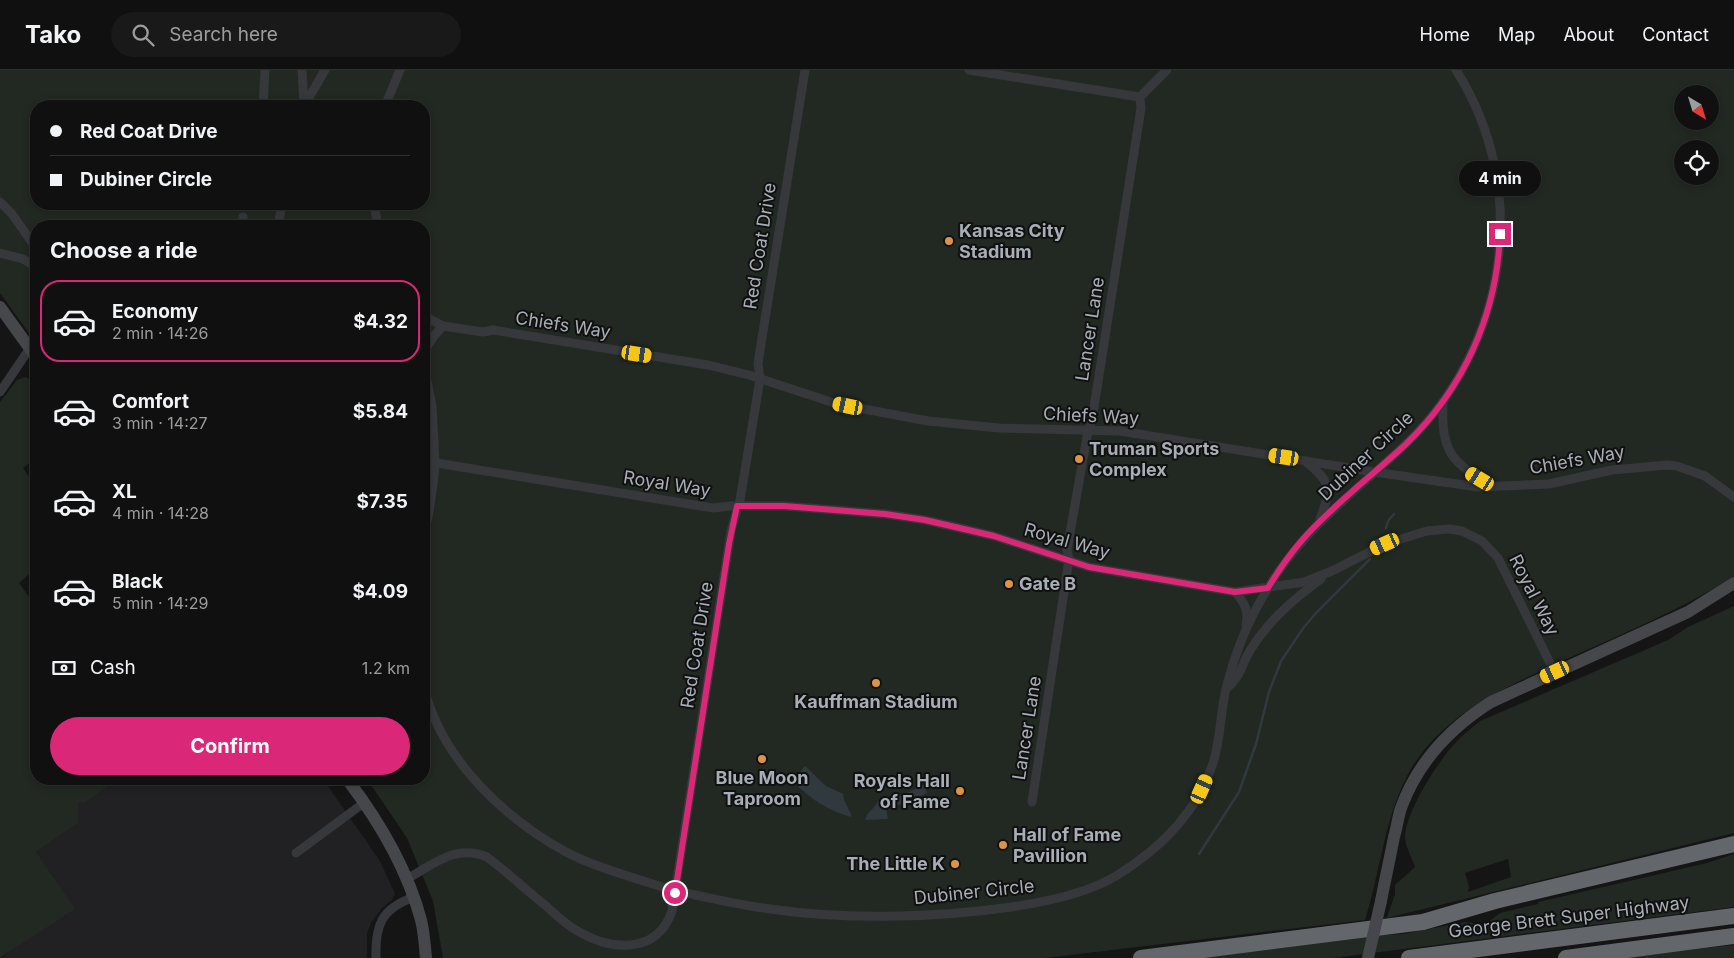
<!DOCTYPE html>
<meta charset="utf-8">
<style>
:root{--surface:#101010;--page:#191919;--text:#f1f3f6;--muted:#9c9d9f;--line:#303030;--accent:#db2777}
body{margin:0;font-family:Inter,sans-serif;background:var(--page);color:var(--text);height:100vh;display:flex;flex-direction:column;font-size:19px;white-space:nowrap}
*{box-sizing:border-box;margin:0}
p{font-size:16px;color:var(--muted)}
.icon{flex:none;width:28px;height:28px;fill:none;stroke:currentColor;stroke-width:2;stroke-linecap:round;stroke-linejoin:round}
.map{position:relative;flex:1;overflow:hidden}
.drawer{position:absolute;left:30px;top:150px;width:400px;height:565px;display:flex;flex-direction:column;background:var(--surface);border-radius:20px;box-shadow:0 2px 8px #0003,0 0 0 1px var(--line)}
.drawer>*{flex:none}
.guide{position:absolute;left:30px;top:30px;width:400px;height:110px;border-radius:20px;box-shadow:0 2px 8px #0003,0 0 0 1px var(--line);display:grid;align-content:center;height:110px;padding:0 20px;background:var(--surface)}
.needle{width:32px;rotate:142deg}
.controls{position:absolute;left:1674px;top:15px;display:grid;gap:10px}
.controls a{display:grid;place-items:center;width:45px;height:45px;border-radius:50%;background:var(--surface);box-shadow:0 2px 8px #0003,0 0 0 1px var(--line);font-size:25px}
.end{position:absolute;width:22px;height:22px;margin:-11px;border:6px solid #db2777;background:#fff;box-shadow:0 0 0 2px #fff}
.from{border-radius:50%}
.bubble{position:absolute;height:35px;border-radius:18px;background:var(--surface);box-shadow:0 2px 8px #0003,0 0 0 1px var(--line);font-size:16px;font-weight:700;line-height:35px;text-align:center}
.car{position:absolute;width:15px;height:30px;margin:-15px -8px;border-radius:6px;box-shadow:0 0 4px 1px #0007;background:linear-gradient(#f5c518 24%,#345 0 40%,#f5c518 0 76%,#345 0 86%,#f5c518 0)}
.guide b{display:flex;align-items:center;gap:18px;height:48px;font-size:19px}
.guide b+b{border-top:1px solid var(--line)}
.guide i{width:12px;height:12px;background:var(--text)}
ul{padding:0;list-style:none}
li{display:flex;align-items:center;gap:15px;height:82px;margin:0 10px 8px;padding:0 10px;border:2px solid transparent;border-radius:20px}
li div{flex:1}
li b{display:block;font-size:19px}
li em{font-style:normal;font-weight:700}
li.active{border-color:var(--accent)}
li>.icon{width:45px;height:45px;stroke-width:1.5}
h2{padding:0 20px;font-size:22px;line-height:60px}
.pay{display:flex;align-items:center;gap:12px;height:55px;padding:0 20px;font-size:19px}
.pay p{margin-inline-start:auto}
.button{display:flex;gap:10px;margin-top:auto;padding:10px 20px}
.button a{flex:1;height:58px;border-radius:30px;background:var(--accent);color:#fff;font-size:20px;font-weight:700;line-height:58px;text-align:center}
header{display:flex;align-items:center;gap:30px;box-sizing:border-box;height:70px;padding:0 25px;background:var(--surface);border-bottom:1px solid var(--line)}
header strong{font-size:24px}
nav{display:flex;gap:28px;margin-inline-start:auto;font-size:18px}
.search{width:350px;height:45px;background:var(--page);display:flex;align-items:center;gap:12px;box-sizing:border-box;padding:0 18px;border-radius:28px;color:var(--muted);font-size:19px}
.map>svg:first-child{display:block}
</style>
<header>
<strong>Tako</strong>
<div class="search"><svg class="icon" aria-label="search" viewBox="0 0 24 24"><circle cx="10" cy="10" r="6"/><path d="M15 15l6 6"/></svg>Search here</div>
<nav><a>Home</a><a>Map</a><a>About</a><a>Contact</a></nav>
</header>
<div class="map">
<svg width="1734" height="888" viewBox="0 0 1734 888">
<rect width="100%" height="100%" fill="#151516"/>
<path fill="#212123" d="M118,709H323L380,791L395,824L392,830L382,838L372,851L367,863V888H1L25,871L36,782L77,753L78,732Z"/>
<g fill="#222822" fill-rule="evenodd">
<path d="M0,0H1734V506C1683,539 1626,562 1571,587C1509,616 1439,643 1406,708C1384,752 1380,803 1365,850L1045,888H443L433,831L407,768L367,709H424V156H36V273L0,223ZM1682,24H1710V51H1682ZM36,36H424V134H36ZM1682,79H1710V106H1682Z"/>
<path d="M25,307L33,311L36,315V388L23,398L36,417V498L19,513L36,537V709H118L84,733L78,732V753L36,782L75,839L0,888V332L17,310Z"/>
<path d="M1734,536V763L1387,848L1395,824V815L1415,797C1412,788 1405,776 1405,767C1406,740 1440,688 1459,669C1466,662 1473,657 1480,651L1668,570L1688,557ZM1508,789L1511,807L1468,822L1469,817L1465,803Z"/>
<path d="M1734,784V837L1333,888H1192L1362,866L1403,864L1465,852L1481,854L1488,852L1500,843L1538,834V832L1707,793Z"/>
<path d="M1734,875V888H1622L1656,883Z"/>
</g>
<g fill="#30393e">
<path d="M805,696L826,716L843,724L844,730L851,744V747C827,740 810,729 793,711Z"/>
<path d="M924,715L927,723L906,733L886,738L888,749L865,750C867,742 875,738 878,731L900,726Z"/>
</g>
<g fill="none" stroke-linecap="round" stroke-linejoin="round">
<g stroke="#30393e" stroke-width="2.5">
<path d="M1386,458L1388,451L1394,444"/>
<path d="M1199,784L1239,722L1256,674L1269,622L1281,591L1304,557L1317,542L1370,489"/>
</g>
<g stroke="#36383b" stroke-width="9">
<path d="M302,0L304,36"/>
<path d="M969,0L1140,27"/>
<path d="M1140,27L1167,0"/>
<path d="M263,36L265,0"/>
<path d="M304,36L325,0"/>
<path d="M385,36L400,0"/>
<path d="M0,132L12,144L36,178"/>
<path d="M374,134L378,156"/>
<path d="M243,147V156"/>
<path d="M278,156L282,134"/>
<path d="M0,183L23,189L36,197"/>
<path d="M424,246L443,256"/>
<path d="M424,281L434,266L443,256L483,262L493,260L708,295L749,305L837,334L928,351L999,358L1120,361L1374,402L1478,417L1549,414L1612,400L1667,395L1677,396L1705,406L1734,427"/>
<path d="M424,297L432,336L434,372"/>
<path d="M0,322L30,278"/>
<path d="M1443,332C1441,383 1451,392 1494,417"/>
<path d="M424,391L713,438L730,436H784L885,444L925,450L994,466L1089,497L1235,522L1304,512L1332,501L1385,474L1427,461L1449,459L1462,461L1482,471L1498,488L1555,603"/>
<path d="M1306,392C1332,412 1331,420 1320,449"/>
<path d="M424,464L429,442L433,414"/>
<path d="M1235,522C1245,533 1249,541 1246,555"/>
<path d="M1227,618C1242,606 1241,594 1251,579C1269,550 1294,529 1321,509"/>
<path d="M424,619C428,632 433,646 439,658C465,710 515,754 566,782C595,797 628,806 659,816"/>
<path d="M1032,732L1069,489L1067,480L1088,361L1092,350L1141,38L1140,27"/>
<path d="M296,783L365,732"/>
<path d="M407,809C434,794 455,774 487,787C507,802 526,820 546,836C555,844 565,854 576,860C610,881 657,885 672,841L731,461L740,430L760,309L758,293L805,0"/>
<path d="M695,825C720,830 745,836 770,839C846,850 935,848 1011,837C1046,832 1086,824 1116,806C1160,779 1197,743 1213,693C1221,669 1220,643 1226,619C1234,586 1248,551 1265,523C1302,458 1355,423 1407,373C1507,276 1532,120 1456,0"/>
<path d="M376,888C375,855 381,839 414,827"/>
</g>
<g stroke="#45474b" stroke-width="12">
<path d="M0,237L36,287"/>
<path d="M347,709C379,751 407,798 421,850C424,862 425,876 426,888"/>
<path d="M1381,831C1385,810 1390,788 1394,767C1397,757 1398,747 1401,738C1418,691 1450,658 1491,632L1688,542L1734,513"/>
</g>
<g stroke="#63676b" stroke-width="16">
<path d="M1141,888L1423,852L1495,831L1734,774"/>
<path d="M1409,888L1734,846"/>
<path d="M1566,888L1734,866"/>
</g>
<g stroke="#36383b" stroke-width="9">
<path d="M433,414L435,395L434,372"/>
<path d="M659,816L695,825"/>
</g>
<path stroke="#45474b" stroke-width="12" d="M1368,888L1381,831"/>
</g>
<g fill="none" stroke-linecap="round" stroke-linejoin="round">
<path stroke="#db2777" stroke-width="6" d="M675,823L729,474L737,436H784L885,444L925,450L994,466L1089,497L1235,522L1268,518C1278,501 1290,484 1303,469C1334,434 1372,406 1406,374C1464,318 1497,244 1500,164"/>
</g>
<g fill="#dd9347" stroke="#101011" stroke-width="2">
<circle cx="949" cy="171" r="5"/>
<circle cx="1079" cy="389" r="5"/>
<circle cx="1009" cy="514" r="5"/>
<circle cx="876" cy="613" r="5"/>
<circle cx="762" cy="689" r="5"/>
<circle cx="960" cy="721" r="5"/>
<circle cx="1003" cy="775" r="5"/>
<circle cx="955" cy="794" r="5"/>
</g>
<g text-anchor="middle" stroke-width="4" stroke-linejoin="round" paint-order="stroke">
<g font-size="18" font-weight="bold" fill="#a8aeb5" stroke="#101011" text-anchor="start">
<text x="959" y="167">Kansas City<tspan x="959" dy="21">Stadium</tspan></text>
<text x="1089" y="385">Truman Sports<tspan x="1089" dy="21">Complex</tspan></text>
<text x="1019" y="520">Gate B</text>
<text x="876" y="638" text-anchor="middle">Kauffman Stadium</text>
<text x="762" y="714" text-anchor="middle">Blue Moon<tspan x="762" dy="21">Taproom</tspan></text>
<text x="950" y="717" text-anchor="end">Royals Hall<tspan x="950" dy="21">of Fame</tspan></text>
<text x="1013" y="771">Hall of Fame<tspan x="1013" dy="21">Pavillion</tspan></text>
<text x="945" y="800" text-anchor="end">The Little K</text>
</g>
<g font-size="18" fill="#a8aeb5" stroke="#101011">
<text transform="translate(760 176) rotate(-81)" y="6">Red Coat Drive</text>
<text transform="translate(563 255) rotate(9)" y="6">Chiefs Way</text>
<text transform="translate(1090 259) rotate(-81)" y="6">Lancer Lane</text>
<text transform="translate(1091 346) rotate(3)" y="6">Chiefs Way</text>
<text transform="translate(1366 386) rotate(-43)" y="6">Dubiner Circle</text>
<text transform="translate(1577 390) rotate(-10)" y="6">Chiefs Way</text>
<text transform="translate(667 414) rotate(9)" y="6">Royal Way</text>
<text transform="translate(1067 471) rotate(16)" y="6">Royal Way</text>
<text transform="translate(1534 525) rotate(63)" y="6">Royal Way</text>
<text transform="translate(697 575) rotate(-81)" y="6">Red Coat Drive</text>
<text transform="translate(1027 658) rotate(-81)" y="6">Lancer Lane</text>
<text transform="translate(974 822) rotate(-6)" y="6">Dubiner Circle</text>
<text transform="translate(1569 847) rotate(-7)" y="6">George Brett Super Highway</text>
</g>
</g>
</svg>
<div class="controls">
<a><svg class="needle" viewBox="-14 -14 28 28"><path d="M0-13l5 13h-10z" fill="#e53935"/><path d="M0 13l5-13h-10z" fill="#9c9d9f"/></svg></a>
<a><svg class="icon" aria-label="locate" viewBox="0 0 24 24"><circle cx="12" cy="12" r="6"/><path d="M12 2v4M12 18v4M2 12h4M18 12h4"/></svg></a>
</div>
<i class="end from" style="left:675px;top:823px"></i>
<i class="end" style="left:1500px;top:164px"></i>
<div class="bubble" style="left:1459px;top:91px;width:82px">4 min</div>
<i class="car" style="left:637px;top:284px;rotate:99deg"></i>
<i class="car" style="left:848px;top:336px;rotate:282deg"></i>
<i class="car" style="left:1284px;top:387px;rotate:279deg"></i>
<i class="car" style="left:1480px;top:409px;rotate:301deg"></i>
<i class="car" style="left:1385px;top:474px;rotate:246deg"></i>
<i class="car" style="left:1555px;top:602px;rotate:245deg"></i>
<i class="car" style="left:1202px;top:719px;rotate:24deg"></i>
<div class="guide">
<b><i class="from"></i>Red Coat Drive</b>
<b><i></i>Dubiner Circle</b>
</div>
<section class="drawer">
<h2>Choose a ride</h2>
<ul>
<li class="active"><svg class="icon" aria-label="car" viewBox="0 0 24 24"><path d="M5 17H2v-5l4-1 3-4h7l3 4 3 1v5h-3M9 17h6M6 11h13"/><circle cx="7" cy="17" r="2"/><circle cx="17" cy="17" r="2"/></svg><div><b>Economy</b><p>2 min · 14:26</p></div><em>$4.32</em></li>
<li><svg class="icon" aria-label="car" viewBox="0 0 24 24"><path d="M5 17H2v-5l4-1 3-4h7l3 4 3 1v5h-3M9 17h6M6 11h13"/><circle cx="7" cy="17" r="2"/><circle cx="17" cy="17" r="2"/></svg><div><b>Comfort</b><p>3 min · 14:27</p></div><em>$5.84</em></li>
<li><svg class="icon" aria-label="car" viewBox="0 0 24 24"><path d="M5 17H2v-5l4-1 3-4h7l3 4 3 1v5h-3M9 17h6M6 11h13"/><circle cx="7" cy="17" r="2"/><circle cx="17" cy="17" r="2"/></svg><div><b>XL</b><p>4 min · 14:28</p></div><em>$7.35</em></li>
<li><svg class="icon" aria-label="car" viewBox="0 0 24 24"><path d="M5 17H2v-5l4-1 3-4h7l3 4 3 1v5h-3M9 17h6M6 11h13"/><circle cx="7" cy="17" r="2"/><circle cx="17" cy="17" r="2"/></svg><div><b>Black</b><p>5 min · 14:29</p></div><em>$4.09</em></li>
</ul>
<div class="pay"><svg class="icon" aria-label="cash" viewBox="0 0 24 24"><path d="M3 7h18v10H3z"/><circle cx="12" cy="12" r="2"/></svg>Cash<p>1.2 km</p></div>
<div class="button"><a>Confirm</a></div>
</section>
</div>
